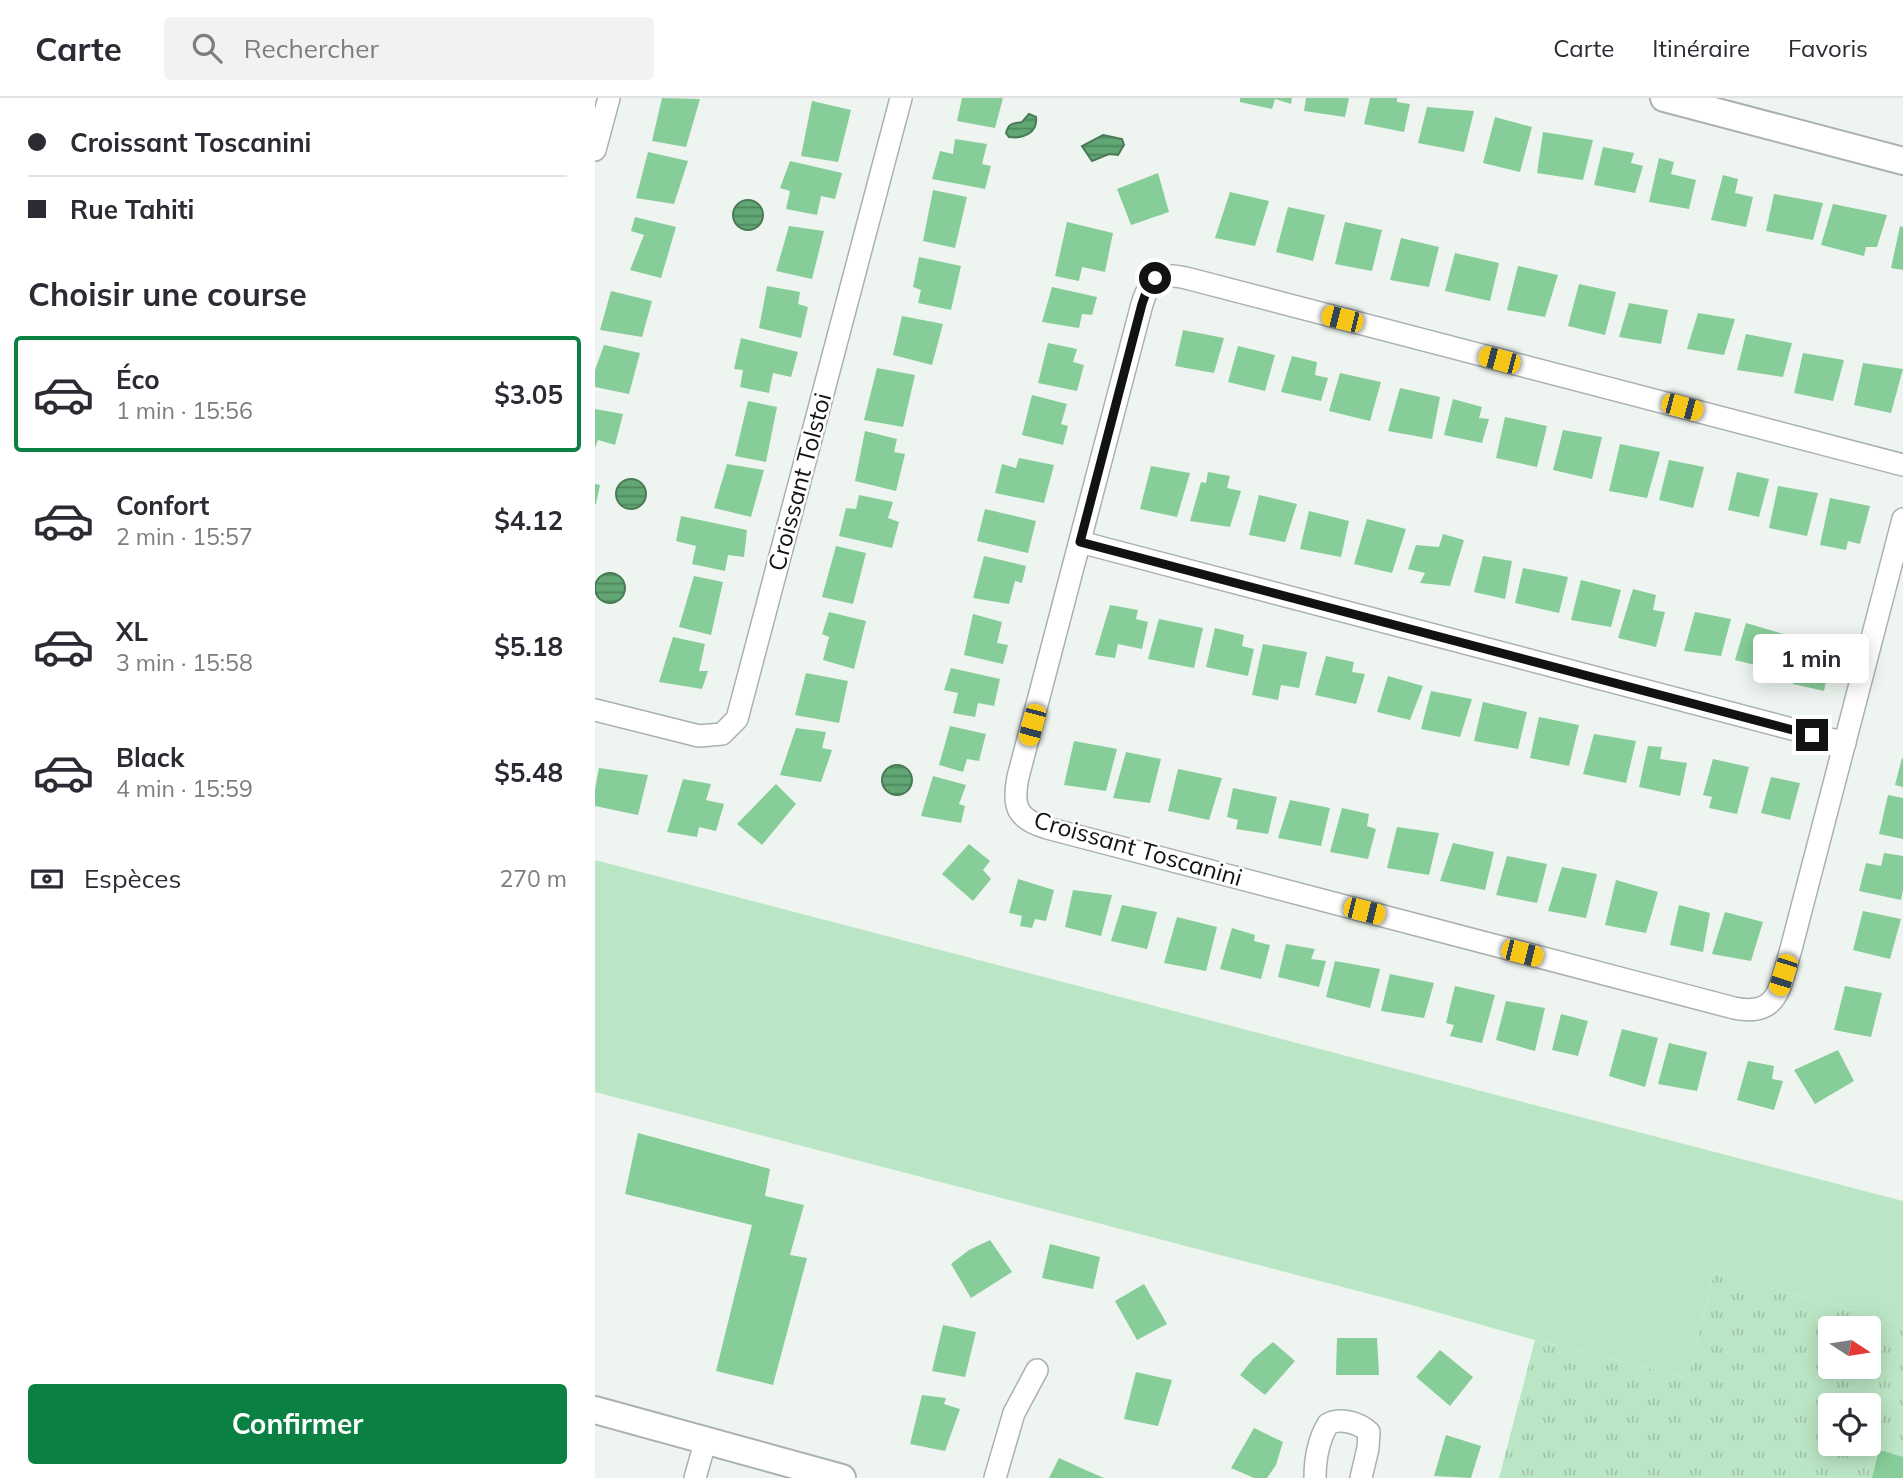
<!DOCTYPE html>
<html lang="fr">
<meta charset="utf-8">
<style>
:root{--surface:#fff;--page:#f2f2f3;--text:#2b2b33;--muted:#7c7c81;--line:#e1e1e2;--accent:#0b8043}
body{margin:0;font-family:Mulish,sans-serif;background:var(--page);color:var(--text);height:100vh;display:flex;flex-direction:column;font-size:26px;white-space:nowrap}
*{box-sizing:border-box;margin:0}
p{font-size:23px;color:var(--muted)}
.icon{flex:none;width:38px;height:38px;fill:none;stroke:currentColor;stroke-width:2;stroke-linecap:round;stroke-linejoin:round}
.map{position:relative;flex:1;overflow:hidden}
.sheet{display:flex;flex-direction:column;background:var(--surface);width:595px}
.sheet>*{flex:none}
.banner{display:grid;align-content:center;height:154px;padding:0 28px;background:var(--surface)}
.needle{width:46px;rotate:102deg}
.fabs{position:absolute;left:1223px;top:1218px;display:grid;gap:14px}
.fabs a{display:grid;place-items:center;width:63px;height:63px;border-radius:7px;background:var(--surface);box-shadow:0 4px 18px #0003;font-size:35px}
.end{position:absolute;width:32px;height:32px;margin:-16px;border:9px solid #111311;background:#fff;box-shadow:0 0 0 4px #fff}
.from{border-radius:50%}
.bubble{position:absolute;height:49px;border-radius:7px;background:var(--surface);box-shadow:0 4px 18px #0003;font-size:23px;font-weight:700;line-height:49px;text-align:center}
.car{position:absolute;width:21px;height:42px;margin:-21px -10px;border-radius:9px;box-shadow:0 0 5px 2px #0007;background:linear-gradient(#f5c518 24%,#345 0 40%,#f5c518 0 76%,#345 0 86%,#f5c518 0)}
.banner b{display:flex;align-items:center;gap:24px;height:66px;font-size:26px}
.banner b+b{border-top:2px solid var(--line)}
.banner i{width:18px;height:18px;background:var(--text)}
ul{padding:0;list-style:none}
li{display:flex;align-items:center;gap:21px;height:116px;margin:0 14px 10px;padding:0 14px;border:4px solid transparent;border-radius:7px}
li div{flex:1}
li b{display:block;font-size:26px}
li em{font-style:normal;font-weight:700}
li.on{border-color:var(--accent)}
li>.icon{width:63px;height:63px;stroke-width:1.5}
h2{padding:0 28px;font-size:32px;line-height:84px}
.pay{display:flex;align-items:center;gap:18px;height:77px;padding:0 28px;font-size:26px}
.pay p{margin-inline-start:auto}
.action{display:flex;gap:14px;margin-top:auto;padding:14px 28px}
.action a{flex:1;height:80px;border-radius:7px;background:var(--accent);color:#fff;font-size:28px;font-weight:700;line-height:80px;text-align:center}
header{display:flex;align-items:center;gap:42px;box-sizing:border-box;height:98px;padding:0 35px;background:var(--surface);border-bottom:2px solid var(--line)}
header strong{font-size:33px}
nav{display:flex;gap:38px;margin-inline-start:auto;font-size:24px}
.search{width:490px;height:63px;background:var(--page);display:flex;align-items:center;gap:18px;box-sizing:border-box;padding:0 24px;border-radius:7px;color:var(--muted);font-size:26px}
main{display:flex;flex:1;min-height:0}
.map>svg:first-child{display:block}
</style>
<header>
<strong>Carte</strong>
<div class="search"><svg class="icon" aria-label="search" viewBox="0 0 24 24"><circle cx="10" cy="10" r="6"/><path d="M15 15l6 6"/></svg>Rechercher</div>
<nav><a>Carte</a><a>Itinéraire</a><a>Favoris</a></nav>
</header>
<main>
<section class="sheet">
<div class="banner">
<b><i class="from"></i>Croissant Toscanini</b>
<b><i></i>Rue Tahiti</b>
</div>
<h2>Choisir une course</h2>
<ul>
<li class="on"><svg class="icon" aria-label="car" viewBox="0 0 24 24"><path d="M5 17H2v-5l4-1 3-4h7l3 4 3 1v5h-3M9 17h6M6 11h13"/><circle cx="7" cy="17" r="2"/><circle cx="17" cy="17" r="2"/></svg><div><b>Éco</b><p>1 min · 15:56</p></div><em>$3.05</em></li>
<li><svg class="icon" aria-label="car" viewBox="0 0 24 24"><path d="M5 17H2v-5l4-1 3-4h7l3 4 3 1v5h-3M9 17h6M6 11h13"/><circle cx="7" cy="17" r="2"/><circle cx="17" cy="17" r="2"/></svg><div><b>Confort</b><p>2 min · 15:57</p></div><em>$4.12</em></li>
<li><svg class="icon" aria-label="car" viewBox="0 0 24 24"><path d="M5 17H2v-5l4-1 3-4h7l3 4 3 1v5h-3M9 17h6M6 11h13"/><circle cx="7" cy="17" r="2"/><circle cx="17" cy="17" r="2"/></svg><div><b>XL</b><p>3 min · 15:58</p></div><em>$5.18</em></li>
<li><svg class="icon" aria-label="car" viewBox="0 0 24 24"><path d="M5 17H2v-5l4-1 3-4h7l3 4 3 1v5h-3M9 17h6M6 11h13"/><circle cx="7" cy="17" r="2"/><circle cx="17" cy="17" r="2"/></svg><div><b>Black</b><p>4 min · 15:59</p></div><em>$5.48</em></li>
</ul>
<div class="pay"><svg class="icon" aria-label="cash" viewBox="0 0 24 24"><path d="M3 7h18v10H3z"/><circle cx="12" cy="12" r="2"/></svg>Espèces<p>270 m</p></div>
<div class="action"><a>Confirmer</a></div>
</section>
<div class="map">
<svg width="1308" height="1380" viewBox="0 0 1308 1380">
<defs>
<pattern id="park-tufts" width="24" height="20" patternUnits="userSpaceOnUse" patternTransform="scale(1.75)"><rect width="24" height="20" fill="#bbe6c5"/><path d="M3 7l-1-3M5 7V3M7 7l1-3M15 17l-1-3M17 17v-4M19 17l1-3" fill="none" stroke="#a0c4a8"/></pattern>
<pattern id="water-rules" width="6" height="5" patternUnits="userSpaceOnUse" patternTransform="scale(1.75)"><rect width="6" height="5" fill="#61a674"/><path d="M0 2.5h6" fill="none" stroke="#4f865e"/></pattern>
</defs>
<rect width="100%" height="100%" fill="#eef5f0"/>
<path fill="#bbe6c5" d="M0,762L1308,1103V1225L1119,1175L1093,1280L940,1242L813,1206L0,994Z"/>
<path fill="url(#park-tufts)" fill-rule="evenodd" d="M1119,1175L1308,1225V1380H904L940,1242L1093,1280ZM1236,1230H1274V1269H1236ZM1236,1307H1274V1346H1236Z"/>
<g fill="url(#water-rules)" stroke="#497a56" stroke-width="2">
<path d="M434,16L441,19C443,35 428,41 414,39L411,35C414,24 418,26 427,24Z"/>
<path d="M508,37L527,41L529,47L523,57L514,56L497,63L487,48Z"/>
<circle cx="153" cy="117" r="15"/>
<circle cx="36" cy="396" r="15"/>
<circle cx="15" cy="490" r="15"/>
<circle cx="302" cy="682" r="15"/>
</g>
<g fill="#87cd99">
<path d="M67,0L105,1L91,49L57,43Z"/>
<path d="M367,0H408L400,30L362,23Z"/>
<path d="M645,0H697L696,6L680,1L677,11L645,4Z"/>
<path d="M711,0H754L750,19L709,13Z"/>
<path d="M775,0H802V4L815,6L809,34L769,26Z"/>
<path d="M217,3L256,12L243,64L206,58Z"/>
<path d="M832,9L879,13L869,54L823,45Z"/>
<path d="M900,19L937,29L925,74L888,65Z"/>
<path d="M948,34L998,42L988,82L942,75Z"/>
<path d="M360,41L392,46L387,66L396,68L390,91L337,81L345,53L358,56Z"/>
<path d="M1008,49L1039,55L1036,65L1048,68L1040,95L999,87Z"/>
<path d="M53,54L93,63L79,106L41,100Z"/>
<path d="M1064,60L1079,64L1076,76L1101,82L1094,111L1054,104Z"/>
<path d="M195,63L247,75L240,101L226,98L222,117L191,111L195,93L185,90Z"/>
<path d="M563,75L574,114L536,127L522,91Z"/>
<path d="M1128,77L1143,81L1140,95L1158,99L1151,129L1116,122Z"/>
<path d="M338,92L372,99L360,150L328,143Z"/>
<path d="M635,94L674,103L660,148L620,140Z"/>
<path d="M1179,96L1228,105L1218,142L1171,133Z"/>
<path d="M1238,106L1292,117L1282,149H1271L1269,158L1226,147Z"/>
<path d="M693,109L730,117L718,163L681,154Z"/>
<path d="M40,119L81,129L66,180L35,172L49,137L36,133Z"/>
<path d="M472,124L518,135L510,174L487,169L484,183L460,178Z"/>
<path d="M750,124L787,132L777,173L740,166Z"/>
<path d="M194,128L229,133L217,181L181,173Z"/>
<path d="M1305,128L1308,129V172L1296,170Z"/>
<path d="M806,140L844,149L834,189L795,182Z"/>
<path d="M860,155L904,165L895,203L850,193Z"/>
<path d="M324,159L366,168L356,212L323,205L326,192L318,189Z"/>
<path d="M923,168L963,177L950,219L912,212Z"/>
<path d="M984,186L1021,194L1010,237L973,228Z"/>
<path d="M172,188L205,194L203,206L213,209L206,240L164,230Z"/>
<path d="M457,189L502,199L497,217L487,216L484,230L447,224Z"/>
<path d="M16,193L57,203L47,239L5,232Z"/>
<path d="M1034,205L1073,212L1066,246L1024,239Z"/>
<path d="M1103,215L1140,221L1129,257L1092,251Z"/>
<path d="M307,218L348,226L337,267L298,257Z"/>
<path d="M588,232L629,240L619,275L580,268Z"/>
<path d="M1151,236L1197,245L1188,279L1142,272Z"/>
<path d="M146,240L203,254L196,279L178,275L174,295L145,289L148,272L139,271Z"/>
<path d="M453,245L482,251L478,264L489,267L482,293L443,285Z"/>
<path d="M9,247L45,255L34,296L0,289V272Z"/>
<path d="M643,248L680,257L670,293L633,284Z"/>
<path d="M1208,255L1249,262L1238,303L1199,295Z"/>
<path d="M697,258L722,264L720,277L733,280L726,303L686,294Z"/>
<path d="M1268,265L1308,271L1296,315L1259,307Z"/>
<path d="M282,270L320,277L308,329L269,322Z"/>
<path d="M745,275L786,284L775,323L734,313Z"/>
<path d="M805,290L845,299L837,341L793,333Z"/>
<path d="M437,297L472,306L466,326L473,328L468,347L427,337Z"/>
<path d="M858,301L887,309L884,320L894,321L887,345L849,337Z"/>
<path d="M153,303L182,309L171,364L140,358Z"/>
<path d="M0,311L28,316L20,347L3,342L0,350Z"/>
<path d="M910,319L952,328L942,369L901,360Z"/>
<path d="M968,332L1007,339L997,381L958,372Z"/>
<path d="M270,333L302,341L299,354L310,356L301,393L260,383Z"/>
<path d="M1025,346L1065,354L1052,400L1014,393Z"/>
<path d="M424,360L459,367L449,405L400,395L407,366L421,370Z"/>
<path d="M1074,362L1109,369L1098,410L1064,402Z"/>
<path d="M132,366L169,372L156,419L119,410Z"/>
<path d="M556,368L595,375L582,419L545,411Z"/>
<path d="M613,374L635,378L632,390L646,393L635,429L595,423L606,384L611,385Z"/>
<path d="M1142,374L1174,381L1164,419L1133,412Z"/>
<path d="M0,386L5,387L1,406H0Z"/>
<path d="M1183,388L1223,395L1212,438L1174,430Z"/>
<path d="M264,397L298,404L293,420L304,424L297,450L244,438L251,410L261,411Z"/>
<path d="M664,397L702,406L690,444L654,437Z"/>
<path d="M1235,400L1275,408L1265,446L1253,443L1251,452L1225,447Z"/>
<path d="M390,411L441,423L433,455L382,443Z"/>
<path d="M714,413L754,423L746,459L705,451Z"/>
<path d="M86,418L152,432L149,459L133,457L130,473L97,466L101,448L81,443Z"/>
<path d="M772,421L811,431L797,475L759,466Z"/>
<path d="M848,436L869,442L855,488L825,485L830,475L813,471L821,447L844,449Z"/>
<path d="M241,448L271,455L258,506L227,499Z"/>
<path d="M389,458L431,468L427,485L420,483L414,506L378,500Z"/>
<path d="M888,458L917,463L910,501L879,494Z"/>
<path d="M928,470L973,479L964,515L920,505Z"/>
<path d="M99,478L128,484L116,537L84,529Z"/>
<path d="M986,482L1026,492L1016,529L976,522Z"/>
<path d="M1038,491L1061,497L1058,512L1070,514L1061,549L1023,540Z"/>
<path d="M515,507L543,512L541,521L553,524L547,551L523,546L520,560L500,557Z"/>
<path d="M234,514L271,523L259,571L228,562L234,539L227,536Z"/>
<path d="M1100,514L1136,521L1126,558L1089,553Z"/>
<path d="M378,516L407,524L402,545L413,547L408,566L369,557Z"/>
<path d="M564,521L608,530L599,570L553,561Z"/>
<path d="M1151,525L1188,536L1176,571L1140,562Z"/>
<path d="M620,530L649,537L647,548L659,551L653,578L611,569Z"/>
<path d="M78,539L110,546L104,573H113L107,591L64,584Z"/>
<path d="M1198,545L1237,553L1229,593L1198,586L1200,574L1190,571Z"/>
<path d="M668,546L712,554L704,590L686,587L683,602L657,597Z"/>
<path d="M731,558L759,564L757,574L770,576L761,606L720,597Z"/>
<path d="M356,570L405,581L399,608L383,605L380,619L358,615L363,595L349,592Z"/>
<path d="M211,575L253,583L244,625L200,617Z"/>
<path d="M793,578L828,588L815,622L782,614Z"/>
<path d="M836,593L877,601L865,639L826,631Z"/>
<path d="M888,604L932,614L923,651L879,643Z"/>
<path d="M944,619L984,627L974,668L935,660Z"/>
<path d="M355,628L391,636L384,663L372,661L368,674L344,667Z"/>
<path d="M201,630L231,634L227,650L237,652L226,684L185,677Z"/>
<path d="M999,636L1041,643L1031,685L988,676Z"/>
<path d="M479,643L522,651L511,693L469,687Z"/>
<path d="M1053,648L1067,649L1065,661L1092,665L1085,698L1044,689Z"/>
<path d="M531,654L566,661L555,705L518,700Z"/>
<path d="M1307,660H1308V689L1300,687Z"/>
<path d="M1118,661L1154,669L1142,716L1114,710L1117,699L1108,697Z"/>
<path d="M4,670L53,677L43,717L0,708V691Z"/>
<path d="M583,671L627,680L614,722L573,713Z"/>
<path d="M338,678L371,687L364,706L370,708L366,725L326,718Z"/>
<path d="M1176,679L1205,685L1195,722L1166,715Z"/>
<path d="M88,681L116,686L111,702L129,706L121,733L104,729L102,739L72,734Z"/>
<path d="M181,686L201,706L167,747L142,726Z"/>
<path d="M638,690L682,699L673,736L641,731L643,722L632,719Z"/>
<path d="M1293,697L1308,700V741L1284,736Z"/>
<path d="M695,702L735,710L726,748L683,740Z"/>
<path d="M747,710L774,716L772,728L781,731L773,761L735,754Z"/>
<path d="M802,729L844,735L834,777L792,770Z"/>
<path d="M858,745L899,754L890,792L845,783Z"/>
<path d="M374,746L395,763L388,772L396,781L378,803L347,776Z"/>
<path d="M1289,755L1308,758V792L1306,802L1264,793L1271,765L1286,768Z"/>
<path d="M912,758L952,766L942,805L901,797Z"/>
<path d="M967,769L1002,776L991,820L953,813Z"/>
<path d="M423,781L459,792L451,823L440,821L437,830L425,828L427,818L414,815Z"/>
<path d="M1021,782L1063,794L1051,835L1010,827Z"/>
<path d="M478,792L517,797L506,838L470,829Z"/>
<path d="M527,807L562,814L552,851L516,843Z"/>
<path d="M1084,807L1115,815L1108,854L1075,847Z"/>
<path d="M1268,813L1306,821L1295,861L1258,852Z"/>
<path d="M1130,814L1168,824L1156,863L1117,856Z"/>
<path d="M582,819L622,829L611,873L569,865Z"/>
<path d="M637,830L660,837L659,843L675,847L666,881L625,871Z"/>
<path d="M691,846L720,851L716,861L731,863L724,889L683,879Z"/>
<path d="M740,863L785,871L775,910L731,899Z"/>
<path d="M795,876L839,885L829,920L786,913Z"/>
<path d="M860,888L900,897L887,945L855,938L859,927L851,925Z"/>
<path d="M1250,888L1287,895L1276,939L1239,932Z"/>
<path d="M911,903L950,910L940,953L901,942Z"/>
<path d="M966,916L993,923L983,958L957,952Z"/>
<path d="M1027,931L1063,940L1050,989L1014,978Z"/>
<path d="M1074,945L1112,954L1102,993L1063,986Z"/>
<path d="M1243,952L1259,983L1220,1006L1199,972Z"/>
<path d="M1153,963L1179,968L1177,981L1188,983L1179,1012L1142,1002Z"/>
<path d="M43,1035L175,1071L170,1098L209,1107L195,1157L212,1160L178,1287L121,1273L157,1127L30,1096Z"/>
<path d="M395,1142L417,1174L376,1200L356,1166L374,1152Z"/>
<path d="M455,1146L505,1159L498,1191L447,1180Z"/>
<path d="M549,1186L572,1226L542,1242L520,1203Z"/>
<path d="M348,1227L381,1234L370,1279L337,1273Z"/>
<path d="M742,1240H782L784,1277H741Z"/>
<path d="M678,1244L700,1263L670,1297L645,1277L658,1261Z"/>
<path d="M845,1252L878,1279L855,1308L821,1279Z"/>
<path d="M541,1274L577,1282L563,1328L529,1321Z"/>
<path d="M327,1297L351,1300L349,1306L365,1311L350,1353L315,1346Z"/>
<path d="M659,1330L688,1344L681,1367L672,1380H659L636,1370Z"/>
<path d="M851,1337L886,1348L876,1380L839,1378Z"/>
<path d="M1284,1352L1308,1359V1380H1277Z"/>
<path d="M464,1360L486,1370L509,1380H454Z"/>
</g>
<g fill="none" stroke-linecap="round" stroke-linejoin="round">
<defs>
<g id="minor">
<path d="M0,52L14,0"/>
<path d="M1308,367L591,180C562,174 556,179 547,206L423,679C417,709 422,721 452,730L1139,910C1185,920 1185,887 1196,851L1308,421"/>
<path d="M485,444L1250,645"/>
<path d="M0,612L104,638L127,636L142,621L306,0"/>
<path d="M100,1380L111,1341"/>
<path d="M400,1380L419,1315L442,1272"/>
<path d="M720,1380C720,1362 724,1341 733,1326C745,1319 764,1325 774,1334L773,1350L766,1380"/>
</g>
<g id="tertiary">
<path d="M1069,0L1308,63"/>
<path d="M0,1312L247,1380"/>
</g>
</defs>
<use href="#minor" stroke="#abb1ac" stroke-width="24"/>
<use href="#tertiary" stroke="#abb1ac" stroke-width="30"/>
<use href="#minor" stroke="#fff" stroke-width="21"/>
<use href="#tertiary" stroke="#fff" stroke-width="26"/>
</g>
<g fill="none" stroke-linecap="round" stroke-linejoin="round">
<path stroke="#111311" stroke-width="9" d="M560,180L554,186L547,206L485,444L1217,637"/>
</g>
<g text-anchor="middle" stroke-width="5" stroke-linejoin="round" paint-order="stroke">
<g font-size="24" fill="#111311" stroke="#fff">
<text transform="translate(205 384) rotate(-75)" y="8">Croissant Tolstoi</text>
<text transform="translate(543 751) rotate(16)" y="8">Croissant Toscanini</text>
</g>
</g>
</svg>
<div class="fabs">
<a><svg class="needle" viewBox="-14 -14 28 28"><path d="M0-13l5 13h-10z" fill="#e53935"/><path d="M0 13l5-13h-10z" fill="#7c7c81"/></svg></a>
<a><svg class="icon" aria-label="locate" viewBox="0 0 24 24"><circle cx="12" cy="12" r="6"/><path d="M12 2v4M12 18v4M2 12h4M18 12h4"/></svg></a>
</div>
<i class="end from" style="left:560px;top:180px"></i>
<i class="end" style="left:1217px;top:637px"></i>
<div class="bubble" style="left:1158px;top:536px;width:116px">1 min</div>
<i class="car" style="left:747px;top:221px;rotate:284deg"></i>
<i class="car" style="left:904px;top:262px;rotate:285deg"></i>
<i class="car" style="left:1087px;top:309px;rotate:105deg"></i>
<i class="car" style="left:437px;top:627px;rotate:195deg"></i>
<i class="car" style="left:769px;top:813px;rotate:104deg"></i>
<i class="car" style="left:927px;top:855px;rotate:104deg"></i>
<i class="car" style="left:1188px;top:877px;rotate:198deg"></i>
</div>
</main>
